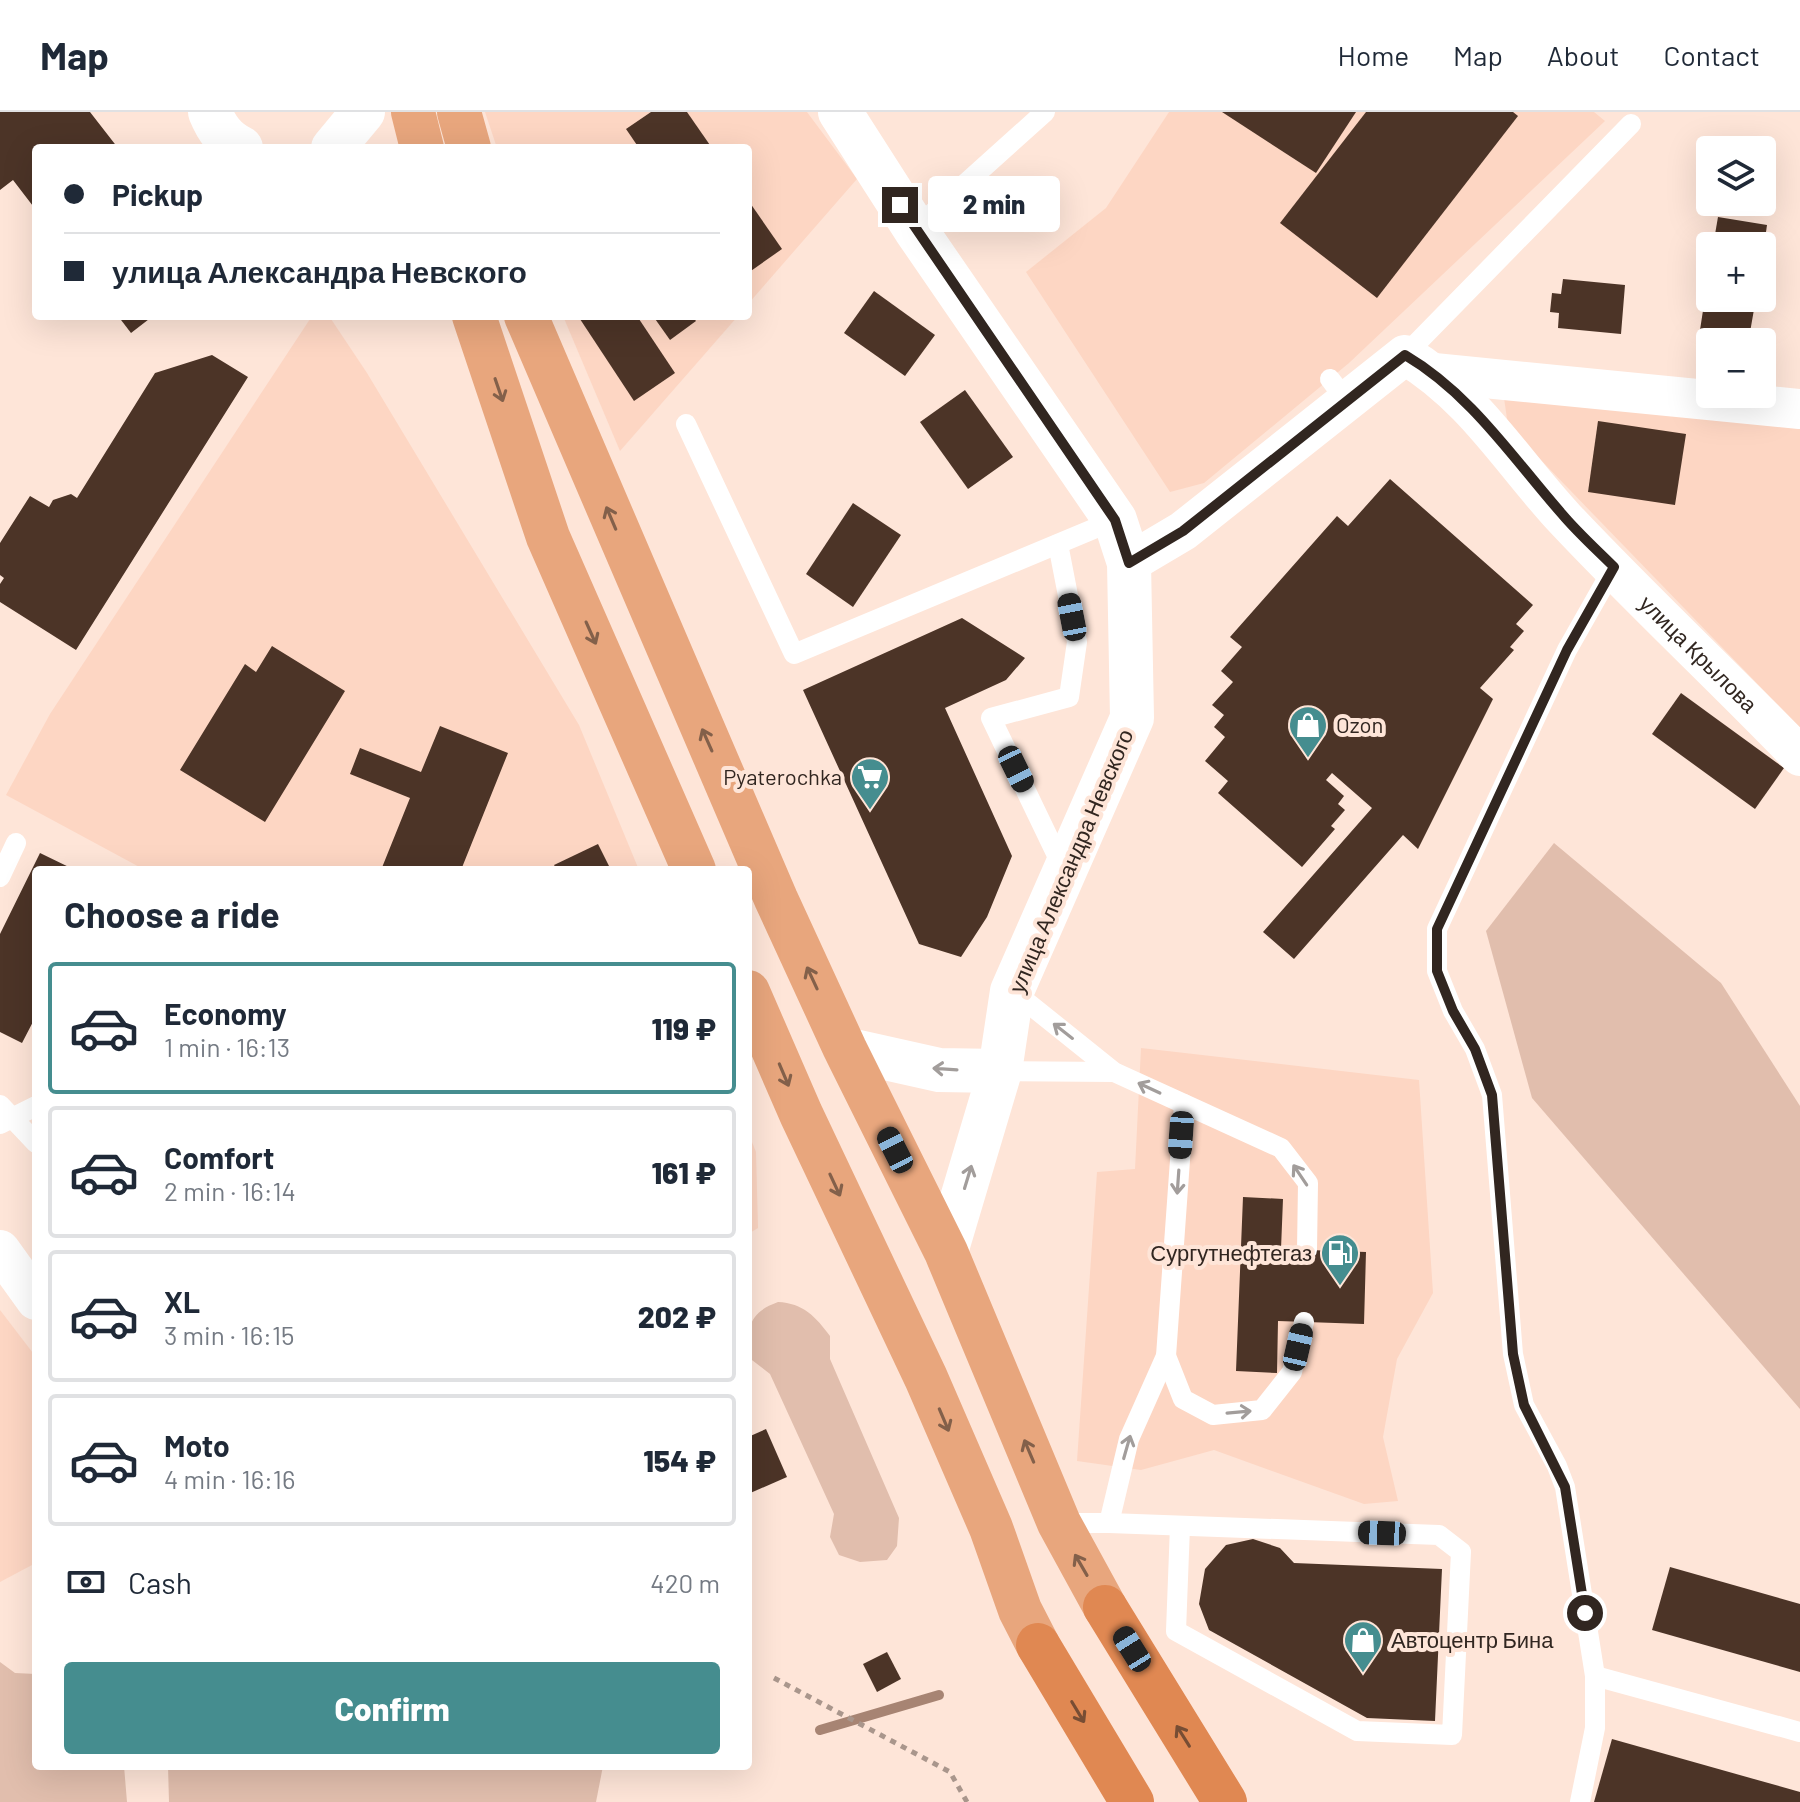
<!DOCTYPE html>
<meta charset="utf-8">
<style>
:root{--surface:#fff;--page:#f2f2f3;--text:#1f2937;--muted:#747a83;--line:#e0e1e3;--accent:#458d8f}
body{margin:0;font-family:Barlow,sans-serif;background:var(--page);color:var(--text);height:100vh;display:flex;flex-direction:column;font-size:30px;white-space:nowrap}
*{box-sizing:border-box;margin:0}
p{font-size:26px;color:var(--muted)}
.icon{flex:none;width:44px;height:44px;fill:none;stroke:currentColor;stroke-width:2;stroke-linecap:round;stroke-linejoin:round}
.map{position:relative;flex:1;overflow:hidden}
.drawer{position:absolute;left:32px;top:754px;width:720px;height:904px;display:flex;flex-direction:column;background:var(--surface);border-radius:8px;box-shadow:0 8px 32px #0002}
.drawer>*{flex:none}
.hud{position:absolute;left:32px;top:32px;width:720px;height:176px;border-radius:8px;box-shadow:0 8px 32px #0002;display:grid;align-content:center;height:176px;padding:0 32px;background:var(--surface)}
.tools{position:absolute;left:1696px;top:24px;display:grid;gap:16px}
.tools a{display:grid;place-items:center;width:80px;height:80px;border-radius:8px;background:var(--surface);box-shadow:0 8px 32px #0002;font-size:40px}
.end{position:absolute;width:36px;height:36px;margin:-18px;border:10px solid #312620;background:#fff;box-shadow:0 0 0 4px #fff}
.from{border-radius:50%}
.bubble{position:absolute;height:56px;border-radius:8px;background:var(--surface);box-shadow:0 8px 32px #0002;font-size:26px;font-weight:800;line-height:56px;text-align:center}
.car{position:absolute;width:24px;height:48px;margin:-24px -12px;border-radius:10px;box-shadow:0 0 6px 2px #0007;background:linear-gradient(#222 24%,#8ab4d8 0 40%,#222 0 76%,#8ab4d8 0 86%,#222 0)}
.hud b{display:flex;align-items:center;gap:28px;height:76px;font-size:30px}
.hud b+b{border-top:2px solid var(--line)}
.hud i{width:20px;height:20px;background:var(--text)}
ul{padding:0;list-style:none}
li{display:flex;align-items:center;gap:24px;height:132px;margin:0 16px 12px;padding:0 16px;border:4px solid var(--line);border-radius:8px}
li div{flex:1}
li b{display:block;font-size:30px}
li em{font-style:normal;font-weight:800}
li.selected{border-color:var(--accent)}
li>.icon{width:72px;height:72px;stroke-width:1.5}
h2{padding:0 32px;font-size:36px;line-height:96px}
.pay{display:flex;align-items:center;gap:20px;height:88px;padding:0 32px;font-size:30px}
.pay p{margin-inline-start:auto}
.action{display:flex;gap:16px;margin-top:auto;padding:16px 32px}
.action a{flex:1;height:92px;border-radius:8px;background:var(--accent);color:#fff;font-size:32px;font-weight:800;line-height:92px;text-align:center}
header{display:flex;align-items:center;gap:48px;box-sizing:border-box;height:112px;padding:0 40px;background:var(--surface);border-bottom:2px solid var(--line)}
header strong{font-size:38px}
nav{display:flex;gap:44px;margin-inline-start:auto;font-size:28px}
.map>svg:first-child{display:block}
</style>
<header>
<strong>Map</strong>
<nav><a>Home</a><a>Map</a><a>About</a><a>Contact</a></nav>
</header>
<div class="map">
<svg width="1800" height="1690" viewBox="0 0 1800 1690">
<rect width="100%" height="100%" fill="#fee5d8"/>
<g fill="#fdd6c3">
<path d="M485,0H807L857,67L748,192V36H497Z"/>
<path d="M1169,0H1594L1605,9L1349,251L1204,371L1170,380L1026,160L1106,96Z"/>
<path d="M312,204H329L367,261L579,613L639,758H145L6,683L50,602Z"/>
<path d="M563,204H738L620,339Z"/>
<path d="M1502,272L1800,310V616L1508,314Z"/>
<path d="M1141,936L1419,968L1433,1181L1397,1247L1383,1325L1398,1389L1364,1392L1214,1338L1141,1358L1077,1349L1097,1060L1135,1057Z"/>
<path d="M748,1020L756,1040L758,1116L748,1122Z"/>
<path d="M0,1198L36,1245V1441L32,1453L0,1470Z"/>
</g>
<g fill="#e1bead">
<path d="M1554,731L1721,871L1800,994V1297L1532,986L1486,819Z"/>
<path d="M778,1190C803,1191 816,1205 830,1224V1247L899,1406L897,1434L887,1448L860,1450L839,1443L830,1425L834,1402L770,1262L748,1245C748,1215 748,1201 778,1190Z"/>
<path d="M0,1550L15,1561L36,1562V1654H124L127,1690H0Z"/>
<path d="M168,1654H603L596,1690H169Z"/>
</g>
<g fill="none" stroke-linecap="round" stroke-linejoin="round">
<path stroke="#a78473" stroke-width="10" d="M820,1618L939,1583"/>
</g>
<g fill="#4c3427">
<path d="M0,0H90L118,36H36V98L13,68L0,78Z"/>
<path d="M651,0H687L712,36H639L626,17Z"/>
<path d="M1222,0H1356L1316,61Z"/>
<path d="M1366,0H1513L1518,4L1377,186L1280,111Z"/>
<path d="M748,88L782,137L748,161Z"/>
<path d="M1718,105L1767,113L1764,134H1713Z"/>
<path d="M1708,166L1710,186H1756L1749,226L1700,218Z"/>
<path d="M1563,167L1625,173L1621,222L1558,216L1559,201L1550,200L1552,181L1561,182Z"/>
<path d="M874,179L935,223L905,264L844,221Z"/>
<path d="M118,204H153L131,221Z"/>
<path d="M578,204H637L675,261L634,289Z"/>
<path d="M653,204H692L696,209L670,228Z"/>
<path d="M212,243L248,265L76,538L0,490V472L4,466L0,463V431L30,384L49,395L53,388L71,382L77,386L155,261Z"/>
<path d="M965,278L1013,345L968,377L920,310Z"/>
<path d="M1598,309L1686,322L1675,393L1588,380Z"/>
<path d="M1390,367L1533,493L1516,512L1524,519L1510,535L1514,538L1480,576L1493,587L1418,737L1403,723L1294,847L1263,820L1372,696L1332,661L1326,668L1344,684L1338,692L1345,698L1331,714L1335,717L1302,755L1218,681L1228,669L1205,649L1225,625L1214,615L1224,603L1212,593L1233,570L1221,559L1242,535L1230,525L1337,404L1348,414Z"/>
<path d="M853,391L901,423L853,495L806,462Z"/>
<path d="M962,506L1025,546L1006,568L945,596L1012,744L987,805L961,845L919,832L803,578Z"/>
<path d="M272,534L345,579L265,710L180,658L245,552L256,560Z"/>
<path d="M1681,581L1784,656L1755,697L1652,622Z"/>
<path d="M440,614L508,641L461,758H381L410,686L350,662L360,636L421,660Z"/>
<path d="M598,732L611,758H557L554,753Z"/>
<path d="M40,741L75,758H36V904L22,931L0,920V822Z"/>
<path d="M1243,1085L1283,1087L1281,1137L1366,1140L1364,1212L1278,1209L1277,1261L1236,1259Z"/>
<path d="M766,1317L787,1365L748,1382V1325Z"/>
<path d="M1253,1427L1280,1436L1294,1451L1442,1457L1435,1609L1367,1606L1209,1518L1199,1492L1205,1457L1226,1433Z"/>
<path d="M1670,1455L1800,1492V1560L1652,1518Z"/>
<path d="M887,1540L901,1567L877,1580L863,1552Z"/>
<path d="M1612,1627L1800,1680V1690H1594Z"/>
</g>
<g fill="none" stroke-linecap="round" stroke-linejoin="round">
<path stroke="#a9968c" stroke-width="5" stroke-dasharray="6 6" stroke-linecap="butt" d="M774,1566L950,1660L967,1690"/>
<g stroke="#fff" stroke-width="20">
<path d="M915,117L1045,0"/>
<path d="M1405,243L1631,12"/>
<path d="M1330,267L1346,288"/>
<path d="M686,312L794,542L1115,408"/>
<path d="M1058,432L1077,530L1069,585L991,606L1064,758"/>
<path d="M0,765L16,731"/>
<path d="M1013,879L1114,960L1281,1036L1308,1071L1307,1138"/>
<path d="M1000,959L1114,960"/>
<path d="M0,993L36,1031"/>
<path d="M0,1012L36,994"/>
<path d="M1166,1244L1183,1287L1213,1303L1262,1298L1292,1260L1304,1210"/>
<path d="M1059,1411H1109L1439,1423L1461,1440L1452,1623L1357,1619L1176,1519L1180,1414"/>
<path d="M1109,1411L1129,1327L1166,1244L1184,992"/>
<path d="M1595,1564L1800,1620"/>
<path d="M1580,1690L1595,1616V1564L1565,1375L1557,1354L1524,1293L1513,1242L1492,983L1475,937L1453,899L1437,859V817L1567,538L1614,455"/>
</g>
<g stroke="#fff" stroke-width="40">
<path d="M1434,261L1800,297"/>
<path id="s1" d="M1129,451L1183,419L1405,243C1474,284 1512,350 1565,407C1641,488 1723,564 1800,644"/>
<path d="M0,1138L36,1188"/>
</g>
<g stroke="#fff" stroke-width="44">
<path d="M210,0C217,17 225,28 241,36"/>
<path d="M840,0L915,117L1115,408L1129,451L1132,606L1012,879L1000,959L946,1140"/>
<path d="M333,36L363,0"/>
<path d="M845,937L939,958L1000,959"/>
</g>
<g stroke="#e8a67d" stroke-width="44">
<path d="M413,0L422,36"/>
<path d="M459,0L469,36"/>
<path d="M474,204L548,425L694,758"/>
<path d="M526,204L776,787L845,937L946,1140L1059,1411L1105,1495"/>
<path d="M748,880L801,1002L926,1266L991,1416L1020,1498L1038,1533"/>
</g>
<g stroke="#e08852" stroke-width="44">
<path d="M1105,1495L1225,1690"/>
<path d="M1038,1533L1132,1690"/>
</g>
</g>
<defs><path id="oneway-shaft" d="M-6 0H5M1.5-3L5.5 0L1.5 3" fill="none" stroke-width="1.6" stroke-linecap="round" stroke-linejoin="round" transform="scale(2)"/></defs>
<g stroke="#83604a">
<use href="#oneway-shaft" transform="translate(499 278) rotate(71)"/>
<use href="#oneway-shaft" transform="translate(611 406) rotate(-113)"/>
<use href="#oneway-shaft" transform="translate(591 521) rotate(66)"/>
<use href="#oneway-shaft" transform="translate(707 628) rotate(-114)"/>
<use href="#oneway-shaft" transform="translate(812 866) rotate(-115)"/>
<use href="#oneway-shaft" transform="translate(784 963) rotate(67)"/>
<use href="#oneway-shaft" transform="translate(835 1073) rotate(65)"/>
<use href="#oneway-shaft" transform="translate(944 1308) rotate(67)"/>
<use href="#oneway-shaft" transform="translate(1029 1339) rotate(-113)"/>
<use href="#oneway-shaft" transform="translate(1081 1453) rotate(-120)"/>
</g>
<g stroke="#a29d9b">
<use href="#oneway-shaft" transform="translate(1063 919) rotate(-142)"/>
<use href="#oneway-shaft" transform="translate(945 957) rotate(-176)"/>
<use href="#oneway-shaft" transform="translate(1149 976) rotate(-155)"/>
<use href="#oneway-shaft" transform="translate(1300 1063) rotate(-124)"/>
<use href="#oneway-shaft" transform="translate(968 1065) rotate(-73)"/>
<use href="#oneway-shaft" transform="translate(1178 1070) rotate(94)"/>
<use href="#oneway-shaft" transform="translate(1239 1300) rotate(-5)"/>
<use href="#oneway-shaft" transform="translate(1127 1335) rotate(-74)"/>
</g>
<g stroke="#774d34">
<use href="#oneway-shaft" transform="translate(1078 1600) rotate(59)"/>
<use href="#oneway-shaft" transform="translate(1183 1624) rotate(-122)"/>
</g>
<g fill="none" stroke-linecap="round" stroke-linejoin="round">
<path stroke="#312620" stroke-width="10" d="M900,93L1115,408L1129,451L1183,419L1405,243C1471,282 1512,345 1562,402C1578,421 1597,438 1614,455L1567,538L1437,817V859L1453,899L1475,937L1492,983L1513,1242L1524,1293L1565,1375L1585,1501"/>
</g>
<defs>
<symbol id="shop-pin" viewBox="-11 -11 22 30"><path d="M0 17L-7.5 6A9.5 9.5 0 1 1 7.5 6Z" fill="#458d8f" stroke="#fee5d8"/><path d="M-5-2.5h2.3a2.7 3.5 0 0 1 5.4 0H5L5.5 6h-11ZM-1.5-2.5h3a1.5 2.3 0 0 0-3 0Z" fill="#fff"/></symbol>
<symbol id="supermarket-pin" viewBox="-11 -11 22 30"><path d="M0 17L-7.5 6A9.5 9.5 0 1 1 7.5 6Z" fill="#458d8f" stroke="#fee5d8"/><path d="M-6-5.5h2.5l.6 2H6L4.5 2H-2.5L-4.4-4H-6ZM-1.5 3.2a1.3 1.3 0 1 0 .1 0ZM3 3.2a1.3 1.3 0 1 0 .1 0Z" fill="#fff"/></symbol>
<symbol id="fuel-pin" viewBox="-11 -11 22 30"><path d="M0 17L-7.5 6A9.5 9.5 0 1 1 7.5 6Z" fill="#458d8f" stroke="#fee5d8"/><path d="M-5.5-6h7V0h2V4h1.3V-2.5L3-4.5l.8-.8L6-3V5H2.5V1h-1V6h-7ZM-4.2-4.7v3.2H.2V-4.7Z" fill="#fff"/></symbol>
</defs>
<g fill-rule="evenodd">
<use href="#shop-pin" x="1286" y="591" width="44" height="60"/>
<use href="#supermarket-pin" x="848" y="643" width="44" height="60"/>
<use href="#fuel-pin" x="1318" y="1119" width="44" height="60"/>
<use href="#shop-pin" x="1341" y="1506" width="44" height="60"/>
</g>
<g text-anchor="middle" stroke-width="8" stroke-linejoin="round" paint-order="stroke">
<g font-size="22" fill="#312620" stroke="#fee5d8">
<text dy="8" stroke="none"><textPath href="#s1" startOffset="766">улица Крылова</textPath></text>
<text transform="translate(1071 749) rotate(-67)" y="8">улица Александра Невского</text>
</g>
<g font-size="22" fill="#312620" stroke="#fee5d8" text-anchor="start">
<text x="1336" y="621">Ozon</text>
<text x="842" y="673" text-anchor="end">Pyaterochka</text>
<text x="1312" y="1149" text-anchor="end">Сургутнефтегаз</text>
<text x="1391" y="1536">Автоцентр Бина</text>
</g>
</g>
</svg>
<div class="tools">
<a><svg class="icon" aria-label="layers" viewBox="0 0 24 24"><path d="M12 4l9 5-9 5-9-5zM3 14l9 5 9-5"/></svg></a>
<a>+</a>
<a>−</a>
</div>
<i class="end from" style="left:1585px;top:1501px"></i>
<i class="end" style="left:900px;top:93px"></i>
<div class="bubble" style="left:928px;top:64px;width:132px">2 min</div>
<i class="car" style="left:1072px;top:505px;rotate:349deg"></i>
<i class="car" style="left:1016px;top:657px;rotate:154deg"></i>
<i class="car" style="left:1181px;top:1023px;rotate:184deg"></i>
<i class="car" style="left:895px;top:1038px;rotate:333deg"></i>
<i class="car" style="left:1298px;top:1235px;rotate:13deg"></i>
<i class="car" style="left:1382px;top:1421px;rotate:272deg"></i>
<i class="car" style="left:1132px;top:1537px;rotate:328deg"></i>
<div class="hud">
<b><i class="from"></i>Pickup</b>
<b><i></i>улица Александра Невского</b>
</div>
<section class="drawer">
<h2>Choose a ride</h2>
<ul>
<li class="selected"><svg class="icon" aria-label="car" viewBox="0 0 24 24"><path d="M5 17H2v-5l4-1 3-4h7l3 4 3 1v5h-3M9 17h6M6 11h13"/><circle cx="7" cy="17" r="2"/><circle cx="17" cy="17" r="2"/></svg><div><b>Economy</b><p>1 min · 16:13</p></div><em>119 ₽</em></li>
<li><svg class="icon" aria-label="car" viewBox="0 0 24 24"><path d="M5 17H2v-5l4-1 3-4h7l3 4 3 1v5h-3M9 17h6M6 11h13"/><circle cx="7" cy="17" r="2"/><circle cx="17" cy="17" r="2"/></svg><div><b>Comfort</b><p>2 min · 16:14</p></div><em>161 ₽</em></li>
<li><svg class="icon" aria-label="car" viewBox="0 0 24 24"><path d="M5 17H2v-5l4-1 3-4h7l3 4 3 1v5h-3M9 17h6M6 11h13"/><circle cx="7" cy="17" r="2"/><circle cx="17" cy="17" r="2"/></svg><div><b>XL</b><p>3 min · 16:15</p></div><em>202 ₽</em></li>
<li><svg class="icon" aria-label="car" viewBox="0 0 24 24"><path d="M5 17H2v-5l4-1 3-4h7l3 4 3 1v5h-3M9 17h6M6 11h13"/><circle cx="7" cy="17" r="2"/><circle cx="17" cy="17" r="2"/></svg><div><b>Moto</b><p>4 min · 16:16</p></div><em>154 ₽</em></li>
</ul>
<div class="pay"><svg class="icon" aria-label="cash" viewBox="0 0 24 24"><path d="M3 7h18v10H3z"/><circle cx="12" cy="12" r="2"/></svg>Cash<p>420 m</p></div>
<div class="action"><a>Confirm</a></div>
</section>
</div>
